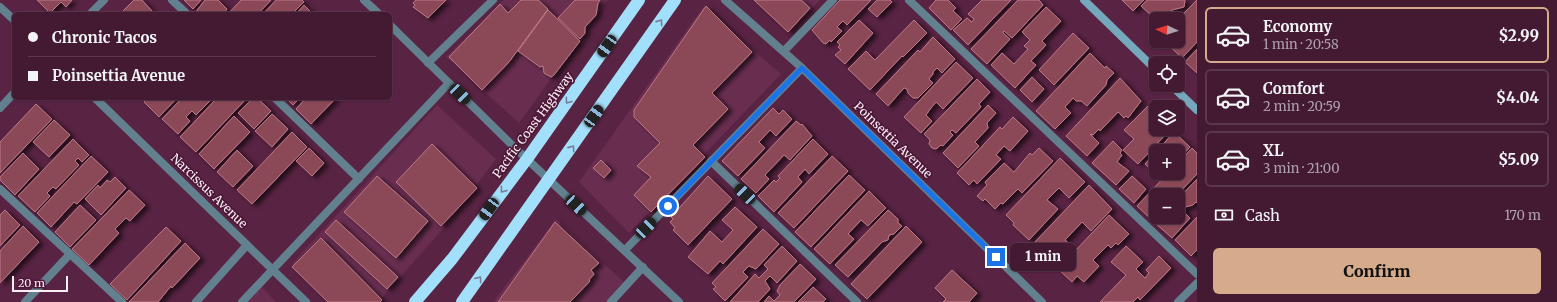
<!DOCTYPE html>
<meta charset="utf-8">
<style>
:root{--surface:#431a32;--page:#4d273e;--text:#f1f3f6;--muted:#afa1ac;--line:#5b384d;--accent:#d6ab8b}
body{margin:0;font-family:Merriweather,serif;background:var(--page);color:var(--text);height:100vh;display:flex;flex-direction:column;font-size:15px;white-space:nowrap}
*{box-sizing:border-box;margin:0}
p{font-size:13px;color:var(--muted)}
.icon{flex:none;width:22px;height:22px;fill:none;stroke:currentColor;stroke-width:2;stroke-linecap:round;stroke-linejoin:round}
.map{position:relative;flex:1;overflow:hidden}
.side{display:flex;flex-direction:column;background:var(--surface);width:360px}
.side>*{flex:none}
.banner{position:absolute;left:12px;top:12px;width:380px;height:88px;border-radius:6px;box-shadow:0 1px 3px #0004,0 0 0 1px var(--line);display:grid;align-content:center;height:88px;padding:0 16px;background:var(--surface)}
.needle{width:26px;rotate:274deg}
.buttons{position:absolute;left:1149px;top:12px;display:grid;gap:8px}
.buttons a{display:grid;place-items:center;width:36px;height:36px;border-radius:6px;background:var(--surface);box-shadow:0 1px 3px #0004,0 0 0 1px var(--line);font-size:20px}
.scale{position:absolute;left:12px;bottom:10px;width:56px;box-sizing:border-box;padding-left:4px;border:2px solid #fceef5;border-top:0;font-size:11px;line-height:14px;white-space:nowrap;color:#fceef5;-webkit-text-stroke:3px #4d1838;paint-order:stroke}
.end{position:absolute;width:18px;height:18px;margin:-9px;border:5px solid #1a73e8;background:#fff;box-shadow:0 0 0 2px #fff}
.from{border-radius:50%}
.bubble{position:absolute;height:28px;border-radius:6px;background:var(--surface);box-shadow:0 1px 3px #0004,0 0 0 1px var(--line);font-size:13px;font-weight:800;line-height:28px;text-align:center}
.car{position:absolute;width:12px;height:24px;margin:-12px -6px;border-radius:5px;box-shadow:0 0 3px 1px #0007;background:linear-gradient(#222 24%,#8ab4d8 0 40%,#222 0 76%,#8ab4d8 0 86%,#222 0)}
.banner b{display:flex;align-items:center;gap:14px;height:38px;font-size:15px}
.banner b+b{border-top:1px solid var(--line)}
.banner i{width:10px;height:10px;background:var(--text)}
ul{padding:7px 0 0;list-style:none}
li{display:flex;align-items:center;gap:12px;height:56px;margin:0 8px 6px;padding:0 8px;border:2px solid var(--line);border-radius:6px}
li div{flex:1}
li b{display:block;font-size:15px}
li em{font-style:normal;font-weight:800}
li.selected{border-color:var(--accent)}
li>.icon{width:36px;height:36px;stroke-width:1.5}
.pay{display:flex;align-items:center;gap:10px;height:44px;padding:0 16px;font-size:15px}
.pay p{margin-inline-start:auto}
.primary-button{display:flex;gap:8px;margin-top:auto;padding:8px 16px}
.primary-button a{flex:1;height:46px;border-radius:6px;background:var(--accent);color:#111;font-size:16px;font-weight:800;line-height:46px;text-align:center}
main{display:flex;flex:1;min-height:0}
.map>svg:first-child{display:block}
</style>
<main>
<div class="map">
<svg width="1197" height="302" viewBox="0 0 1197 302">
<defs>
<filter id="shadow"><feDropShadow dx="4.5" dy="2.5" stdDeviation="2" flood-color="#0009"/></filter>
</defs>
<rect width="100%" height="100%" fill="#592343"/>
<g fill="#692d50">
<path d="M504,0H608L519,123L446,57Z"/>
<path d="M754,0H820L790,33Z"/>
<path d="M703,7L781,74L629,233L579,182Z"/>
<path d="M437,105L496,159L442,230L378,302H333L292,264Z"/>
<path d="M556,219L627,285L611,302H493Z"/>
<path d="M259,284L276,302H242Z"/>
</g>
<g fill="#8b4a59" stroke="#be7886" filter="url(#shadow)">
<path d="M37,0H72L66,7L61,2L50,13Z"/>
<path d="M134,0H142L153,12L151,14H120Z"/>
<path d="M184,0H201L193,9Z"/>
<path d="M205,0H218L227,9L223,14H194Z"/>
<path d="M241,0H271L258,14H228Z"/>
<path d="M276,0H302L304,2L292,14H263Z"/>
<path d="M416,0H446L428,18L413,7L415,5L413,3Z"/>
<path d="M521,0H538L548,9L509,62L482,90L449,57L500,4L508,13Z"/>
<path d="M575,0H600L598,3L596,15L585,27V33L580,39L558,18Z"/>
<path d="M754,0H801L810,8L788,32Z"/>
<path d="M840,0H871L847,25L843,21L837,27L842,31L831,42L830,40L826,44L823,43L812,30Z"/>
<path d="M877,0H890L892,2L877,17L868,9Z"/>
<path d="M936,0H948L956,8L953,11L962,19L951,30L929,8Z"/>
<path d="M982,0H1011L968,45L953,30L967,18L972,22L974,19L968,14Z"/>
<path d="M1018,0H1039L1043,5L1012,38L1004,31L1003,33L1010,39L987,64L971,49Z"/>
<path d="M1122,0H1144L1133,11Z"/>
<path d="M1147,0H1185L1184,7L1172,10L1169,13L1173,17L1171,19H1156V32L1150,26L1156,20L1141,6Z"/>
<path d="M1197,0V42L1182,58L1164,41H1178V19Z"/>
<path d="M304,5L313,14H296Z"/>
<path d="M706,6L752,52L712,93L728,109L693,145L705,157L651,212L634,195L651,177L637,166L660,143L634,117V110Z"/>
<path d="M1046,7L1061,21L1042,41L1046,45L1031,61L1036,65L1015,88L991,65L1002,53L1014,64L1028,49L1024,46L1030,40L1022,32Z"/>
<path d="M548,10L580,41L554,75L551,77L544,73L543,66L540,67L518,51Z"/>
<path d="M859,20L873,33L845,64L835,55L841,50L838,47L840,45L837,42Z"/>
<path d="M914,20L927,33L903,57L902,56L870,90L848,69L866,51L875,60Z"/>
<path d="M1073,33L1089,48L1054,85L1039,70Z"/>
<path d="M933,37L955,59L942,73L937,68L933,72V74L929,79L933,83L918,98H913L908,93L907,89L904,88L888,106L876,94L918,50L920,52Z"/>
<path d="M1197,49V73L1185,62Z"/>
<path d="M1090,53L1105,68L1106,66L1114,73L1107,80L1106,85L1087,106L1081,101H1076L1073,98L1065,107L1071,113L1055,129L1036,111Z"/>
<path d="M956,62L973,78L943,109L936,102L931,108L926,115L932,121L921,133L904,117Z"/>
<path d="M1032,77L1044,89L1032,102L1020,90Z"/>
<path d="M1120,78L1141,101L1128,118L1126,116L1124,118L1118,112L1100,131L1099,129L1093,135L1090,134L1099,143L1087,156L1066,136Z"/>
<path d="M977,79L990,92L979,104L981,107L956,133L952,130L950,132L953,135L943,146L941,145L936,149L932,148L929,144L930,140L924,134Z"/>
<path d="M148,98H177L159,117L144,102Z"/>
<path d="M182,98H209L211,100L196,115L192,111L186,117L190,121L178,134L162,119Z"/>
<path d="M217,98H247L196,152L180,137Z"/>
<path d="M253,98H257L271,111L254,129L238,113Z"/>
<path d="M286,98H300L293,105Z"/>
<path d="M306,98H336L311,124L296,109Z"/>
<path d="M36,104L52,119L0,173V142Z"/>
<path d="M988,105L996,113L987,123L988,128L975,142L979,146L958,168L943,153Z"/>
<path d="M1148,106L1156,113V129H1163L1167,133L1138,164L1123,150L1134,139L1124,130Z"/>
<path d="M773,108L779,114L783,110L792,119L776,136L770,130L759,142L765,148L738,176L722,161Z"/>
<path d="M272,114L288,129L272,147L255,131Z"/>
<path d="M234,116L250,132L214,169L199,154Z"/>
<path d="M1013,117L1028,131L1010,151L1004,146L996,155L1001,159L977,184L974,180L969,185L957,173L1000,127L1002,129Z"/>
<path d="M54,120L70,135L49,157L33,142Z"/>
<path d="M796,121L801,125L802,124L812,136L790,160L784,155L765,175L769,179L756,193L741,179Z"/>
<path d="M292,132L307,147L252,204L237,190Z"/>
<path d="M1174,132L1190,147L1178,160V151H1157Z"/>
<path d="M73,139L89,155L82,162L78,158L75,161L79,165L56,189L53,187L47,193L50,196L35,212L18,196Z"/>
<path d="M813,139L828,154L809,174L805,169L798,177L802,182L774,212L758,196L774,180L776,182L780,178L778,176Z"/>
<path d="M1113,141L1122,150L1120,153L1122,155L1117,162L1129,171L1116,185L1092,163Z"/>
<path d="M432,144L477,188L441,226L396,182Z"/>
<path d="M309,148L324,163L312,176L296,161Z"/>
<path d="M1039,148L1053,161L1022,193L1018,189L1003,204L1001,203L995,209L985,199L983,201L977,196L987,185L985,182L1004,163L1014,172L1030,153L1032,155Z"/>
<path d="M1192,148L1197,153V174L1177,195H1156V217L1153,221L1137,206L1168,173H1178V163Z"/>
<path d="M237,150L253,166L233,187L217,172Z"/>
<path d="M1156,152V173H1165L1160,178L1145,164Z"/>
<path d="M23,153L39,169L15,195L0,180V177Z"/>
<path d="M91,156L108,172L77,204L74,202L51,227L37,213Z"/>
<path d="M832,156L848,171L794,228L778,213Z"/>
<path d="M1060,158L1085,182L1069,198L1059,188L1047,200L1058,209L1029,240L1013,225L1014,223L1006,215Z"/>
<path d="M601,160L611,170L604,178L593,168Z"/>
<path d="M849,175L865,190L811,247L795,232Z"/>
<path d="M377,176L428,221L396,258L344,212Z"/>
<path d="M708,176L732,199L688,245L673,230L675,228L670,222L673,219L671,217Z"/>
<path d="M1132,176L1146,189L1134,203L1119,189Z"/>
<path d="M115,177L126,188L101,215L85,199L98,185L100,188L107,180L110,182Z"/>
<path d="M1197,179V203L1196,202L1193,205L1185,207V213L1190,218L1172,238L1155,223L1161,217H1178V199Z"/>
<path d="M1089,185L1112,209L1091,231L1082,222L1065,240L1074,248L1060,262L1052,254L1049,257L1034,243Z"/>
<path d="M129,190L145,205L130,221L126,218L115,229L119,233L89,265L72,249Z"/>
<path d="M869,191L886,208L868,226L861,220L848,234L854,239L830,264L814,249Z"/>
<path d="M80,205L96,220L70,247L55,232Z"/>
<path d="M735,207L757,227L723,264L720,261L708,274L688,257L710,231L722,242L733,230L722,220Z"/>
<path d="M5,210L20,225L0,246V215Z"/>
<path d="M888,210L898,219V223L902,226L894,234L889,235L888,240L882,242L848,277L835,265Z"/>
<path d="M1109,215L1129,234L1118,245L1116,243L1111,248L1108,245L1093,260L1099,266L1084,282L1077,276L1072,282L1058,269Z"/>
<path d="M1197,217V250L1191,256L1175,240Z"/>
<path d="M336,220L398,277L387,289L325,232Z"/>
<path d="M555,222L599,263L591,270L594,274L589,280L590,281L570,302H498Z"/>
<path d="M23,226L39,242L0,283V251Z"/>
<path d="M906,226L922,242L867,299L851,284Z"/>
<path d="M166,227L181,241L127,300L110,284Z"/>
<path d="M763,229L779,244L756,269L749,266L743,272L748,277L725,301L713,289L716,287L712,283Z"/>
<path d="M321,238L382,300L380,302H328L292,267Z"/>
<path d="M185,243L200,258L172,288L171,286L158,302H129Z"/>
<path d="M782,246L797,261L777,283L770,276L765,281L770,289L758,302H730L755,274L759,278L768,269L764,265Z"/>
<path d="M1126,246L1143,262L1136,269L1145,278L1149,273L1146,270L1159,256L1171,268L1140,300L1138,297L1133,302H1100L1126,275L1111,262Z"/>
<path d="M800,264L816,279L794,302H764L769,296L774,301L780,295L777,291L780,285Z"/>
<path d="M952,270L977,293L969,302H943L946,299L935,288Z"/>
<path d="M813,287L826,299L823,302H798Z"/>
</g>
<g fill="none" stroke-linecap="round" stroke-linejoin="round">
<g stroke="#62808e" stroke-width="8">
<path d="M172,0L187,14"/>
<path d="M909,0L1197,274"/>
<path d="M784,51L833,0"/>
<path d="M428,63L493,0"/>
<path d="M275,98L359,179"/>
<path d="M711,161L857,302"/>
<path d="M0,189L122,302"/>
<path d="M625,250L802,68"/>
<path d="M25,302L70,254"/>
<path d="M196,302L247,245"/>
<path d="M242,302L449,83"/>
<path d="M611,302L643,267"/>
</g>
<g stroke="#62808e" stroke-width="8">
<path d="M364,0L379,14"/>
<path d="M725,0L802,68L1042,302"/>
<path d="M0,7L14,20"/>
<path d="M90,14L104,0"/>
<path d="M390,25L512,145L679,302"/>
<path d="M95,98L306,302"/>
<path d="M0,108L14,93"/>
<path d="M1178,302L1197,283"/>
</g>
<g stroke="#76a8bd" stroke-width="8">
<path d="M1084,0L1156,70"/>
<path d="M1171,85L1197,110"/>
</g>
<g stroke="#a2dffa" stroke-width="12">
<path d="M415,302L452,259L527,159L639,0"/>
<path d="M462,302L675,0"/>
</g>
</g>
<defs><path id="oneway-chevron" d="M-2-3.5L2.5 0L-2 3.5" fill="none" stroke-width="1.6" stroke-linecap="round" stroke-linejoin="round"/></defs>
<g stroke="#787c99">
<use href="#oneway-chevron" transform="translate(660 22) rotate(-55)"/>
<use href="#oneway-chevron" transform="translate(568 101) rotate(126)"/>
<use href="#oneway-chevron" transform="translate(572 148) rotate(-55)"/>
<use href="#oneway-chevron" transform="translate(503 190) rotate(126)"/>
<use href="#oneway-chevron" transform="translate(479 279) rotate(-54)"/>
</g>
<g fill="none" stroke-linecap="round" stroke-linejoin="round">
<path stroke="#1a73e8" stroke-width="5" d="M668,206L802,68L996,257"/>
</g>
<g text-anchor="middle" stroke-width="3.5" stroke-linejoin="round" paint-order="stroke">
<g font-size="12" fill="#fceef5" stroke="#4d1838">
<text transform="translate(533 125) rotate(-54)" y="4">Pacific Coast Highway</text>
<text transform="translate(893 140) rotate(44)" y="4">Poinsettia Avenue</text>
<text transform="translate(209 191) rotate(44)" y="4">Narcissus Avenue</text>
</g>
</g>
</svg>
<div class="buttons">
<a><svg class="needle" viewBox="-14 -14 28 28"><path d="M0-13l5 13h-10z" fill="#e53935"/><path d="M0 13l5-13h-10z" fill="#afa1ac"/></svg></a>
<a><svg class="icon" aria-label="locate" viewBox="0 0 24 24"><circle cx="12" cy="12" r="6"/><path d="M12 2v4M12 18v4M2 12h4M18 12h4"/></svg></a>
<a><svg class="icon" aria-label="layers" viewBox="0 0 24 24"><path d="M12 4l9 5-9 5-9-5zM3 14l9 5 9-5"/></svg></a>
<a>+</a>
<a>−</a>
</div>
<div class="scale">20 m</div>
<i class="end from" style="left:668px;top:206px"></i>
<i class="end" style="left:996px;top:257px"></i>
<div class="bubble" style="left:1010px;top:243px;width:66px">1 min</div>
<i class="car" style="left:607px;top:46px;rotate:215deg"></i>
<i class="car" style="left:460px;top:94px;rotate:134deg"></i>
<i class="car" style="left:594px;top:116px;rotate:35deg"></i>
<i class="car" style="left:745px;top:194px;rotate:314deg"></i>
<i class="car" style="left:576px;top:205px;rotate:133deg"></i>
<i class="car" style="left:489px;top:209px;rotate:216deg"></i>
<i class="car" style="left:646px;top:228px;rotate:44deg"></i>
<div class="banner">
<b><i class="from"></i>Chronic Tacos</b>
<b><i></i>Poinsettia Avenue</b>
</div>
</div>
<section class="side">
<ul>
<li class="selected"><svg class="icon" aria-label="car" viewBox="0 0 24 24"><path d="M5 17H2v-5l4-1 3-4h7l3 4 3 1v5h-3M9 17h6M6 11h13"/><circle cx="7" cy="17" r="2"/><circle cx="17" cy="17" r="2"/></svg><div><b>Economy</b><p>1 min · 20:58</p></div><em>$2.99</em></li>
<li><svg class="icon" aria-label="car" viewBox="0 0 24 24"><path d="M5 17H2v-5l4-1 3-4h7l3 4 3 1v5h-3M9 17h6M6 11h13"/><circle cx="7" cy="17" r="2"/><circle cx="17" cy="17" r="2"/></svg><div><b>Comfort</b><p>2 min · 20:59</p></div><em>$4.04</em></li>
<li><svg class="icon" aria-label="car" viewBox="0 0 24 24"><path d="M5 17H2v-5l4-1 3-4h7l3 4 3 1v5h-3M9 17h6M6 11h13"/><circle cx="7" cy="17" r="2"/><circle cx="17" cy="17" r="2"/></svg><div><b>XL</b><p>3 min · 21:00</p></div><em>$5.09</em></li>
</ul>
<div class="pay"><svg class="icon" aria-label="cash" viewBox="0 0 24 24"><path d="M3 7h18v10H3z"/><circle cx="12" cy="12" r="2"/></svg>Cash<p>170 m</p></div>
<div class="primary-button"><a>Confirm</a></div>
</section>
</main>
